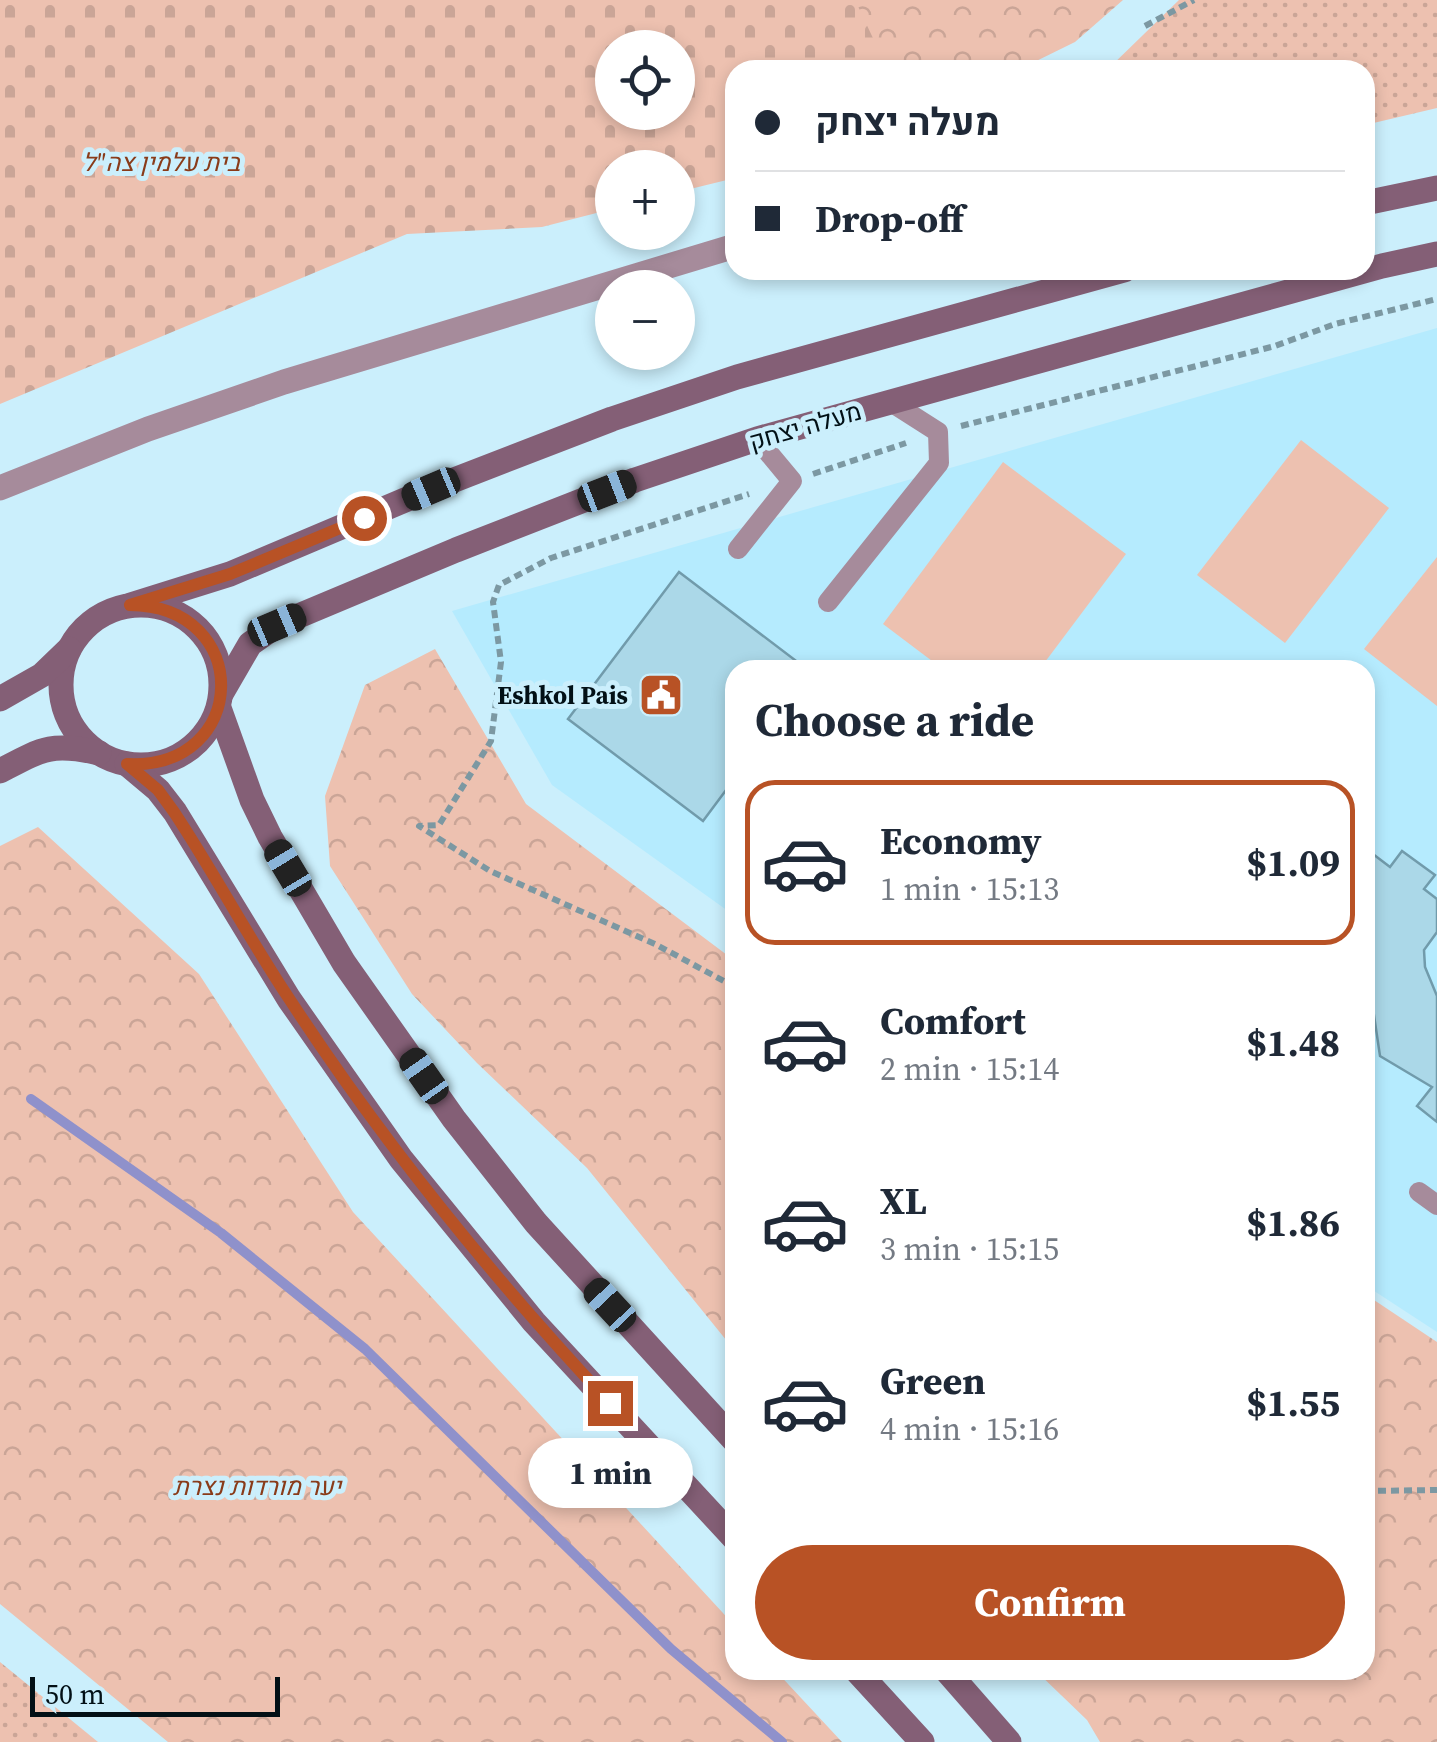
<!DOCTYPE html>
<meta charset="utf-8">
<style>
:root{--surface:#fff;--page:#f2f2f3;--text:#1f2937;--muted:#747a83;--line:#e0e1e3;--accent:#b85225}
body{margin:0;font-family:"Source Serif 4",Heebo,serif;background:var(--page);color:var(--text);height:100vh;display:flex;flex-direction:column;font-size:38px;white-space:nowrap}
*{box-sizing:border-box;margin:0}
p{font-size:32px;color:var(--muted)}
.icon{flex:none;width:55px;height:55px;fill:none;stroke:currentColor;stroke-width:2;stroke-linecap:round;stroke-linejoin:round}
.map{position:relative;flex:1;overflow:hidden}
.drawer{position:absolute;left:725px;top:660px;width:650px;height:1020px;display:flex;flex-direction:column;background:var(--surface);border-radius:30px;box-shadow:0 5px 15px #0003}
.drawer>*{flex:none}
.top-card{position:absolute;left:725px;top:60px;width:650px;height:220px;border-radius:30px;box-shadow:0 5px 15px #0003;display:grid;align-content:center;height:220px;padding:0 30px;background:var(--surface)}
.tools{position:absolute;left:595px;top:30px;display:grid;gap:20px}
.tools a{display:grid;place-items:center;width:100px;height:100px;border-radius:50%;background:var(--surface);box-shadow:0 5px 15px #0003;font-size:50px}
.scale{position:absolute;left:30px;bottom:25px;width:250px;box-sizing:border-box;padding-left:10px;border:5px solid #021016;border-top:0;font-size:28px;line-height:35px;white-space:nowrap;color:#021016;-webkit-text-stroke:8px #cbeffc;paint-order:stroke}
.end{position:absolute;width:45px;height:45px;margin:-22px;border:12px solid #b85225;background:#fff;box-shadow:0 0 0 5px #fff}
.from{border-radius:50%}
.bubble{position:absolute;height:70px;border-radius:35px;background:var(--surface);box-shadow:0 5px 15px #0003;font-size:32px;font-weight:700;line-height:70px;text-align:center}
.car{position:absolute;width:30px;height:60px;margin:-30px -15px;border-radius:12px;box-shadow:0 0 8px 2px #0007;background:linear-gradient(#222 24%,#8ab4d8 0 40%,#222 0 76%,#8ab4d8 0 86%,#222 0)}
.top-card b{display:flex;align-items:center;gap:35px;height:95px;font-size:38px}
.top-card b+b{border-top:2px solid var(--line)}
.top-card i{width:25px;height:25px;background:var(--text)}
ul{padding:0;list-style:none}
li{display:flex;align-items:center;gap:30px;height:165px;margin:0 20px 15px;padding:0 10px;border:5px solid transparent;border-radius:30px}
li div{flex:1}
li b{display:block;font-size:38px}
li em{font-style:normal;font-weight:700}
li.current{border-color:var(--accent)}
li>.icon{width:90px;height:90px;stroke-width:1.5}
h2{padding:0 30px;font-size:45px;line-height:120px}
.action{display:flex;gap:20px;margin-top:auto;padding:20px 30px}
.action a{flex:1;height:115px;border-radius:60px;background:var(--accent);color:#fff;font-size:40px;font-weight:700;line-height:115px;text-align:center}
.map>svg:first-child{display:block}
</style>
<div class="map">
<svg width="1437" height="1742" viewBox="0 0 1437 1742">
<defs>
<pattern id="grass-dots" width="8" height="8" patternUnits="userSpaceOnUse" patternTransform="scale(2.5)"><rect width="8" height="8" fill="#edc1b0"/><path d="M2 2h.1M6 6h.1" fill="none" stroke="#caa597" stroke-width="1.8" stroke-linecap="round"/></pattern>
<pattern id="forest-crowns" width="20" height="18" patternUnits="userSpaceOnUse" patternTransform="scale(2.5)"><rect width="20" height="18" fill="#edc1b0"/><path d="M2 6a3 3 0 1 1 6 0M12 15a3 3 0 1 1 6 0" fill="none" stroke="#caa597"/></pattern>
<pattern id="cemetery-stones" width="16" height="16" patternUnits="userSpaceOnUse" patternTransform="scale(2.5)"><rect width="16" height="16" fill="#edc1b0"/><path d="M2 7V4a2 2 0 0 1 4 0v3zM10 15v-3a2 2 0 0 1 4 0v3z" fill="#caa597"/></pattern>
</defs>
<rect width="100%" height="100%" fill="#cbeffc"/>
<path fill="#b5ebfe" d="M1437,328V1332L1365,1285V670H735V916L552,785L452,611Z"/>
<g fill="url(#grass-dots)">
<path d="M1179,0H1437V108L1365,125V70H1107Z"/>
<path d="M0,1662L98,1742H0Z"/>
</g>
<g fill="url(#forest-crowns)">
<path d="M852,0H1123L1075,42L1018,70H883Z"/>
<path d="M435,649L526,804L735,961V1351L587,1168L477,1063L412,994L330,866L325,796L365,685Z"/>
<path d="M38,827L199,974L353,1212L735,1626V1670H775L842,1742H168L0,1604V846Z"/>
<path d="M1365,1294L1437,1342V1742H1100L1087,1720L1035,1670H1365Z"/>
</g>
<path fill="url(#cemetery-stones)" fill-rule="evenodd" d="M0,0H855L888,70H735V178L678,192V168H612V209L542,227L407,234L0,404ZM612,48H678V112H612Z"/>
<g fill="#edc1b0">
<path d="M1301,440L1389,508L1285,643L1197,575Z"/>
<path d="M1003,462L1126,554L1039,670H944L883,624Z"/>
<path d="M1437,557V706L1364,649Z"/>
</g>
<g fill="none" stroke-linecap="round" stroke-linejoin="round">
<path stroke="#8f91cb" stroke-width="10" d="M31,1099L221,1233L365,1349L671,1649L782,1742"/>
</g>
<g fill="#abd8e8" stroke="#719bab" stroke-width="2.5">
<path d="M679,572L808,670H735V778L703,821L568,719Z"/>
<path d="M1365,848L1390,867L1402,851L1435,875L1424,889L1437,899V932L1424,950L1425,967L1437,996V1122L1417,1106L1432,1087L1380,1056L1371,995H1365Z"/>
</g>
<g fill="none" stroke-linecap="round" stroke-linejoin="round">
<g stroke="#7c98a2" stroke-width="6" stroke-dasharray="8 5" stroke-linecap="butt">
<path d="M1145,26L1194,0"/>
<path d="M961,426L1275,346L1335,324L1437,299"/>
<path d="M813,474L906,443"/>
<path d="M735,987L655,944L490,871L419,826L439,825L491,741L501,662L493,602L499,585L551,558L749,494"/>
<path d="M1365,1491L1437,1490"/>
</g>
<g stroke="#a68b9b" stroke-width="20">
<path d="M738,549L792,481L757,439"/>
<path d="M828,602L939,463L938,432L891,402"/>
<path d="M1419,1192L1437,1205"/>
</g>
<path stroke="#a68b9b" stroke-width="25" d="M0,488L148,429L284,382L735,246"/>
<g stroke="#845f76" stroke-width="25">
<path d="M1365,203L1437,188"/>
<path d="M131,605L230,574L431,489L612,419L737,377L1124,270"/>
<circle cx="141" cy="685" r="80"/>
<path d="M221,694L250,644L277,625L456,550L635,480L757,439L1382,266L1437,254"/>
<path d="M0,699L42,675L69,649"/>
<path d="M219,708L252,800L270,837L344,963L454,1119L536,1223L735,1441"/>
<path d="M127,764L158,790L175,812L289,999L401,1159L534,1322L735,1539"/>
<path d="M0,771C42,749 51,742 99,753"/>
<path d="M856,1670L922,1742"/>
<path d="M946,1670L1009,1742"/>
</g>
</g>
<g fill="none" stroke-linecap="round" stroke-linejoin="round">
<path stroke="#b85225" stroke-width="12" d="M364,518L230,574L130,605C254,606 250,770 127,764L158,790L174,812C215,874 249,939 290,1000C384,1144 492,1277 610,1403"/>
</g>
<defs>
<symbol id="civic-square" viewBox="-11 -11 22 22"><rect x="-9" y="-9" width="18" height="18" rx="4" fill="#b85225" stroke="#cbeffc"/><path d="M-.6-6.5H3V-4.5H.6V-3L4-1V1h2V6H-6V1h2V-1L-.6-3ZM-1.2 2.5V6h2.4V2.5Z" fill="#fff"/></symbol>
</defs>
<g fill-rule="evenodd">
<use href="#civic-square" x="636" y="670" width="50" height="50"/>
</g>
<g text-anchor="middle" stroke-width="10" stroke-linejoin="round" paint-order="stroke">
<g font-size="25" font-style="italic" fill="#893b19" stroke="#cbeffc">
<text x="161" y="171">בית עלמין צה"ל</text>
<text x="257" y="1495">יער מורדות נצרת</text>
</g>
<g font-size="25" fill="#021016" stroke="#cbeffc">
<text transform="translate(805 426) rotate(-16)" y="9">מעלה יצחק</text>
</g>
<g font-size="25" font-weight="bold" fill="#021016" stroke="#cbeffc" text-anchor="end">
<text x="628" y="704">Eshkol Pais</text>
</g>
</g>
</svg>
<div class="tools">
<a><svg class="icon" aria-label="locate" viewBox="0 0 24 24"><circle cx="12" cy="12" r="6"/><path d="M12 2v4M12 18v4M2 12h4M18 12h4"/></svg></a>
<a>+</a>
<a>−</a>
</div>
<div class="scale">50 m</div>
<i class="end from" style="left:364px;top:518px"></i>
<i class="end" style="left:610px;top:1403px"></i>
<div class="bubble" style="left:528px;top:1438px;width:165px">1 min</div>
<i class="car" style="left:431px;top:489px;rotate:247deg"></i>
<i class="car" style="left:607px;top:491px;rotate:69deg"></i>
<i class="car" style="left:277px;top:625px;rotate:67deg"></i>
<i class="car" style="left:288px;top:868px;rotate:329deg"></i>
<i class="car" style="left:424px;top:1076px;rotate:325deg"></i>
<i class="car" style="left:610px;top:1305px;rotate:317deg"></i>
<div class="top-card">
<b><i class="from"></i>מעלה יצחק</b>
<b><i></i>Drop-off</b>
</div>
<section class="drawer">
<h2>Choose a ride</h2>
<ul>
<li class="current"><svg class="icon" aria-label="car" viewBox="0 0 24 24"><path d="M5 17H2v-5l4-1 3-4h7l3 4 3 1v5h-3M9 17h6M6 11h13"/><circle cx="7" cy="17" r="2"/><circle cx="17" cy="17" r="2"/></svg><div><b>Economy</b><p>1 min · 15:13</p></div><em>$1.09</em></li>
<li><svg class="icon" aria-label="car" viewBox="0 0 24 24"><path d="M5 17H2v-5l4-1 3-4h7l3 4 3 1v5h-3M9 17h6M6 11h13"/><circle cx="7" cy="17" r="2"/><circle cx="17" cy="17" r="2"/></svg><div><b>Comfort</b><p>2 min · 15:14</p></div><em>$1.48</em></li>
<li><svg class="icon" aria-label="car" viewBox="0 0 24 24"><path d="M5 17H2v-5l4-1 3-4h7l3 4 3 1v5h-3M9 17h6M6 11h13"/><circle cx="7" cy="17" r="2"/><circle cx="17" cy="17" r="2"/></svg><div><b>XL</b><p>3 min · 15:15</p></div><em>$1.86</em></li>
<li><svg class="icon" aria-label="car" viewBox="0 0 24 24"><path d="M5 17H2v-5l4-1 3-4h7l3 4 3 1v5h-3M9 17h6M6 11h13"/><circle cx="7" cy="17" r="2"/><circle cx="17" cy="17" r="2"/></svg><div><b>Green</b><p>4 min · 15:16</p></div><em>$1.55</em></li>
</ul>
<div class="action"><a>Confirm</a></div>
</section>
</div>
